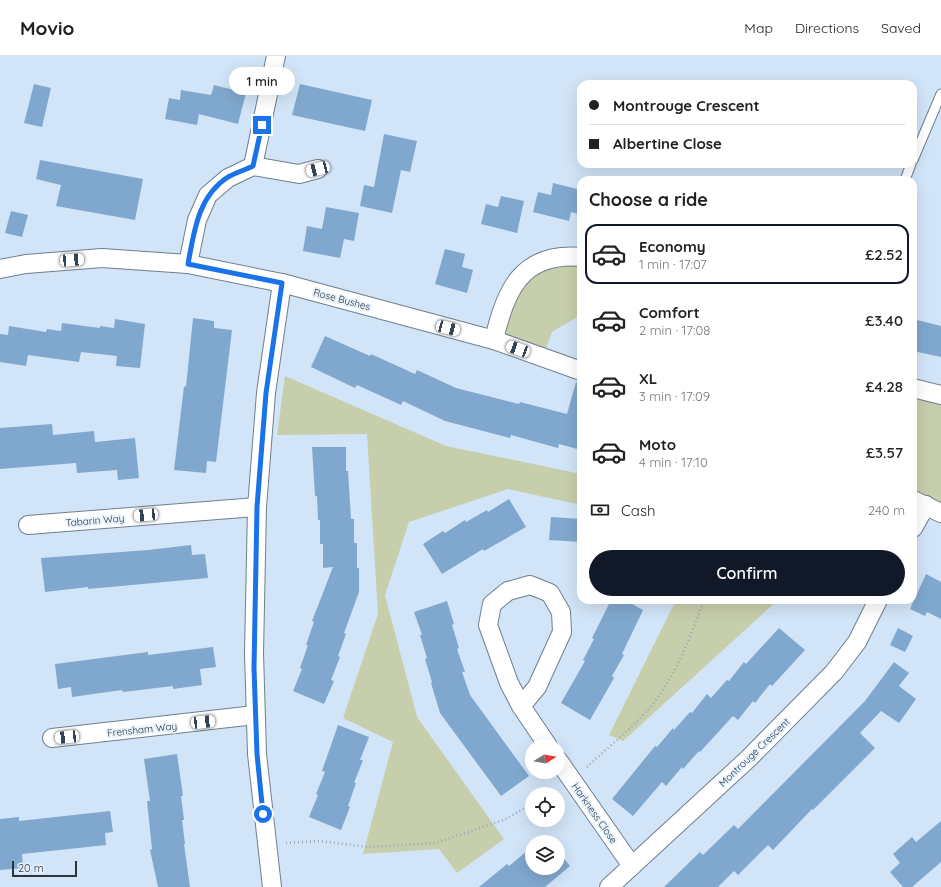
<!DOCTYPE html>
<meta charset="utf-8">
<style>
:root{--surface:#fff;--page:#f2f2f2;--text:#222;--muted:#767676;--line:#e0e0e0;--accent:#111827}
body{margin:0;font-family:Quicksand,sans-serif;background:var(--page);color:var(--text);height:100vh;display:flex;flex-direction:column;font-size:15px;white-space:nowrap}
*{box-sizing:border-box;margin:0}
p{font-size:13px;color:var(--muted)}
.icon{flex:none;width:22px;height:22px;fill:none;stroke:currentColor;stroke-width:2;stroke-linecap:round;stroke-linejoin:round}
.map{position:relative;flex:1;overflow:hidden}
.drawer{position:absolute;left:577px;top:120px;width:340px;height:428px;display:flex;flex-direction:column;background:var(--surface);border-radius:12px;box-shadow:0 4px 16px #0002}
.drawer>*{flex:none}
.guide{position:absolute;left:577px;top:24px;width:340px;height:88px;border-radius:12px;box-shadow:0 4px 16px #0002;display:grid;align-content:center;height:88px;padding:0 12px;background:var(--surface)}
.needle{width:26px;rotate:79deg}
.controls{position:absolute;left:525px;top:683px;display:grid;gap:8px}
.controls a{display:grid;place-items:center;width:40px;height:40px;border-radius:50%;background:var(--surface);box-shadow:0 4px 16px #0002;font-size:20px}
.scale{position:absolute;left:12px;bottom:10px;width:65px;box-sizing:border-box;padding-left:4px;border:2px solid #2d343b;border-top:0;font-size:11px;line-height:14px;white-space:nowrap;color:#2d343b;-webkit-text-stroke:3px #e5f1fc;paint-order:stroke}
.end{position:absolute;width:18px;height:18px;margin:-9px;border:5px solid #1a73e8;background:#fff;box-shadow:0 0 0 2px #fff}
.from{border-radius:50%}
.bubble{position:absolute;height:28px;border-radius:14px;background:var(--surface);box-shadow:0 4px 16px #0002;font-size:13px;font-weight:600;line-height:28px;text-align:center}
.car{position:absolute;width:12px;height:24px;margin:-12px -6px;border-radius:5px;box-shadow:0 0 3px 1px #0007;background:linear-gradient(#fff 24%,#345 0 40%,#fff 0 76%,#345 0 86%,#fff 0)}
.guide b{display:flex;align-items:center;gap:14px;height:38px;font-size:15px}
.guide b+b{border-top:1px solid var(--line)}
.guide i{width:10px;height:10px;background:var(--text)}
ul{padding:0;list-style:none}
li{display:flex;align-items:center;gap:12px;height:60px;margin:0 8px 6px;padding:0 4px;border:2px solid transparent;border-radius:12px}
li div{flex:1}
li b{display:block;font-size:15px}
li em{font-style:normal;font-weight:600}
li.selected{border-color:var(--accent)}
li>.icon{width:36px;height:36px;stroke-width:1.5}
h2{padding:0 12px;font-size:18px;line-height:48px}
.pay{display:flex;align-items:center;gap:10px;height:44px;padding:0 12px;font-size:15px}
.pay p{margin-inline-start:auto}
.primary-button{display:flex;gap:8px;margin-top:auto;padding:8px 12px}
.primary-button a{flex:1;height:46px;border-radius:24px;background:var(--accent);color:#fff;font-size:16px;font-weight:600;line-height:46px;text-align:center}
header{display:flex;align-items:center;gap:24px;box-sizing:border-box;height:56px;padding:0 20px;background:var(--surface);border-bottom:1px solid var(--line)}
header strong{font-size:19px}
nav{display:flex;gap:22px;margin-inline-start:auto;font-size:14px}
.map>svg:first-child{display:block}
</style>
<header>
<strong>Movio</strong>
<nav><a>Map</a><a>Directions</a><a>Saved</a></nav>
</header>
<div class="map">
<svg width="941" height="831" viewBox="0 0 941 831">
<rect width="100%" height="100%" fill="#d2e4f7"/>
<g fill="#c7ceab">
<path d="M581,204V259L552,276L543,301L494,284L529,212Z"/>
<path d="M285,320L446,390L581,418V449L508,433L409,466L385,539L417,661L504,783L457,817L439,793L363,798L393,686L343,662L378,558L367,378L277,379Z"/>
<path d="M913,332L941,339V457L913,444Z"/>
<path d="M676,544H778L623,685L609,679Z"/>
</g>
<g fill="#80a8ce">
<path d="M34,28L51,32L42,71L24,67Z"/>
<path d="M300,28L372,44L365,75L292,59Z"/>
<path d="M214,29L246,37L238,68L199,58L197,69L165,63L169,42L180,44L181,34L211,39Z"/>
<path d="M384,78L417,85L410,116L401,114L392,157L360,150L364,129L374,131Z"/>
<path d="M40,104L143,123L135,164L56,150L61,129L36,123Z"/>
<path d="M553,127L581,134V159L571,156L569,165L533,156L538,136L551,139Z"/>
<path d="M501,140L524,145L517,177L481,168L486,148L498,151Z"/>
<path d="M326,151L359,157L354,185L344,183L340,202L303,195L307,170L322,173Z"/>
<path d="M11,155L28,159L22,181L5,177Z"/>
<path d="M445,193L465,198L462,211L473,214L467,237L435,228Z"/>
<path d="M193,262L214,265V272L232,274L216,406L207,405L206,417L174,414L184,330L186,331Z"/>
<path d="M115,263L145,268L140,312L116,310L117,300L81,296L79,306L28,299L26,310L0,306V278L8,279L9,270L46,276L47,273L61,275L62,267L100,272V270L114,272Z"/>
<path d="M913,263L941,270V301L913,295Z"/>
<path d="M325,280L370,300L371,298L415,318L417,314L456,332L519,348L520,346L567,358L576,326L581,327V394L559,388L558,392L511,379L510,382L445,365L403,345L401,349L357,329L355,332L311,311Z"/>
<path d="M52,368L53,379L94,375L95,386L135,382L139,422L118,424L117,414L77,417L76,407L0,413V372Z"/>
<path d="M312,391H346V415H348L351,463H354V487H357V512H359V536L344,577L346,578L338,600L340,601L331,624L334,625L324,648L293,635L302,613L300,612L308,589H306L314,566L312,565L333,511L323,512V488H320V464H318L317,440H315Z"/>
<path d="M509,443L526,471L484,495L483,493L442,518L423,488L443,475L445,477L465,464L466,466L487,454L488,456Z"/>
<path d="M551,461L581,463V486L549,484Z"/>
<path d="M191,489L192,499L205,498L208,522L88,533V531L45,536L41,502L148,494Z"/>
<path d="M926,518L941,526V563L927,556L925,560L910,553Z"/>
<path d="M611,544H625L643,554L622,598L624,599L612,620L614,622L590,664L561,647L585,605L583,604L594,583L592,582Z"/>
<path d="M447,545L454,568L452,569L459,592L457,593L465,616H462L470,639L529,720L501,740L440,657L431,627L432,626L425,603L427,602L420,579H422L414,556Z"/>
<path d="M779,572L805,594L772,630L770,628L755,647L753,645L738,664L733,660L700,696L699,695L683,713L682,711L666,730L662,726L633,760L612,743L655,690L657,691L673,672L674,674L690,656L692,657L707,638L711,642L727,624L729,625L744,606L746,608Z"/>
<path d="M898,572L913,580L905,596L890,589Z"/>
<path d="M213,591L216,611L200,613L202,629L173,633V630L123,636L122,634L72,641L71,631L58,633L55,608L148,596V599Z"/>
<path d="M894,606L909,617L899,630L916,643L899,667L881,655L860,677L875,692L813,754L812,753L773,794L768,789L738,819L734,815L718,831H664L700,796L703,799L734,769L738,773L865,645Z"/>
<path d="M338,669L369,681L360,704H363L354,727H356L348,750L350,751L341,774L309,761L318,739L316,738L325,716L322,715Z"/>
<path d="M177,698L183,740H181L184,764H182L185,788H184L190,831H158L150,794L152,793L147,745H150L144,703Z"/>
<path d="M110,755L113,776L105,777L106,789L22,798L23,812L0,814V763L19,761V765Z"/>
<path d="M941,765V806L912,831H903L890,816L900,807L893,798L912,781L916,786Z"/>
<path d="M527,795L529,797L532,795V812H558V795L570,810L545,831H479L507,808L509,810Z"/>
</g>
<g fill="none" stroke-linecap="round" stroke-linejoin="round">
<defs>
<g id="service">
<path d="M913,104L941,38"/>
<path d="M905,124L911,108"/>
</g>
<g id="minor">
<path d="M253,110L276,0"/>
<path d="M188,208L197,164L208,139L228,122L253,110L299,118L318,113"/>
<path d="M0,213L26,208L102,202L188,208L282,227L494,284L581,315"/>
<path d="M494,284C505,234 522,196 581,201"/>
<path d="M913,332L941,339"/>
<path d="M913,444L941,457"/>
<path d="M28,469L257,451"/>
<path d="M913,472L926,449"/>
<path d="M521,650L537,631L562,576L561,556L550,537L530,529L508,535L492,548L488,569L509,627L521,650L548,690"/>
<path d="M52,682L255,659"/>
<path d="M558,704L632,810"/>
<path d="M272,831L257,698L254,597L257,451L266,337L282,227"/>
<path d="M609,831L748,703L834,616L857,586L878,544"/>
</g>
</defs>
<use href="#service" stroke="#6e7f8f" stroke-width="11"/>
<use href="#minor" stroke="#6e7f8f" stroke-width="20"/>
<g stroke="#9ba9b8" stroke-width="2.5" stroke-dasharray="1 3" stroke-linecap="butt">
<path d="M587,711C610,689 637,669 656,644C678,614 691,579 704,544"/>
<path d="M286,787L320,785L368,791L435,787L504,764L532,748"/>
</g>
<use href="#service" stroke="#fff" stroke-width="9"/>
<use href="#minor" stroke="#fff" stroke-width="18"/>
</g>
<g fill="none" stroke-linecap="round" stroke-linejoin="round">
<path stroke="#1a73e8" stroke-width="5" d="M262,69L253,110C245,114 235,117 228,121C198,140 194,176 188,208L282,227L266,337L257,451L254,612L257,698L263,758"/>
</g>
<g text-anchor="middle" stroke-width="3.5" stroke-linejoin="round" paint-order="stroke">
<g font-size="10" fill="#2d343b" stroke="#e5f1fc">
<text transform="translate(342 243) rotate(15)" y="4">Rose Bushes</text>
<text transform="translate(95 464) rotate(-5)" y="4">Tabarin Way</text>
<text transform="translate(142 673) rotate(-6)" y="4">Frensham Way</text>
<text transform="translate(754 696) rotate(-44)" y="4">Montrouge Crescent</text>
<text transform="translate(595 757) rotate(55)" y="4">Harkness Close</text>
</g>
</g>
</svg>
<div class="controls">
<a><svg class="needle" viewBox="-14 -14 28 28"><path d="M0-13l5 13h-10z" fill="#e53935"/><path d="M0 13l5-13h-10z" fill="#767676"/></svg></a>
<a><svg class="icon" aria-label="locate" viewBox="0 0 24 24"><circle cx="12" cy="12" r="6"/><path d="M12 2v4M12 18v4M2 12h4M18 12h4"/></svg></a>
<a><svg class="icon" aria-label="layers" viewBox="0 0 24 24"><path d="M12 4l9 5-9 5-9-5zM3 14l9 5 9-5"/></svg></a>
</div>
<div class="scale">20 m</div>
<i class="end from" style="left:263px;top:758px"></i>
<i class="end" style="left:262px;top:69px"></i>
<div class="bubble" style="left:229px;top:11px;width:66px">1 min</div>
<i class="car" style="left:318px;top:113px;rotate:256deg"></i>
<i class="car" style="left:72px;top:204px;rotate:86deg"></i>
<i class="car" style="left:448px;top:272px;rotate:105deg"></i>
<i class="car" style="left:518px;top:293px;rotate:290deg"></i>
<i class="car" style="left:146px;top:459px;rotate:265deg"></i>
<i class="car" style="left:203px;top:666px;rotate:84deg"></i>
<i class="car" style="left:67px;top:681px;rotate:264deg"></i>
<div class="guide">
<b><i class="from"></i>Montrouge Crescent</b>
<b><i></i>Albertine Close</b>
</div>
<section class="drawer">
<h2>Choose a ride</h2>
<ul>
<li class="selected"><svg class="icon" aria-label="car" viewBox="0 0 24 24"><path d="M5 17H2v-5l4-1 3-4h7l3 4 3 1v5h-3M9 17h6M6 11h13"/><circle cx="7" cy="17" r="2"/><circle cx="17" cy="17" r="2"/></svg><div><b>Economy</b><p>1 min · 17:07</p></div><em>£2.52</em></li>
<li><svg class="icon" aria-label="car" viewBox="0 0 24 24"><path d="M5 17H2v-5l4-1 3-4h7l3 4 3 1v5h-3M9 17h6M6 11h13"/><circle cx="7" cy="17" r="2"/><circle cx="17" cy="17" r="2"/></svg><div><b>Comfort</b><p>2 min · 17:08</p></div><em>£3.40</em></li>
<li><svg class="icon" aria-label="car" viewBox="0 0 24 24"><path d="M5 17H2v-5l4-1 3-4h7l3 4 3 1v5h-3M9 17h6M6 11h13"/><circle cx="7" cy="17" r="2"/><circle cx="17" cy="17" r="2"/></svg><div><b>XL</b><p>3 min · 17:09</p></div><em>£4.28</em></li>
<li><svg class="icon" aria-label="car" viewBox="0 0 24 24"><path d="M5 17H2v-5l4-1 3-4h7l3 4 3 1v5h-3M9 17h6M6 11h13"/><circle cx="7" cy="17" r="2"/><circle cx="17" cy="17" r="2"/></svg><div><b>Moto</b><p>4 min · 17:10</p></div><em>£3.57</em></li>
</ul>
<div class="pay"><svg class="icon" aria-label="cash" viewBox="0 0 24 24"><path d="M3 7h18v10H3z"/><circle cx="12" cy="12" r="2"/></svg>Cash<p>240 m</p></div>
<div class="primary-button"><a>Confirm</a></div>
</section>
</div>
